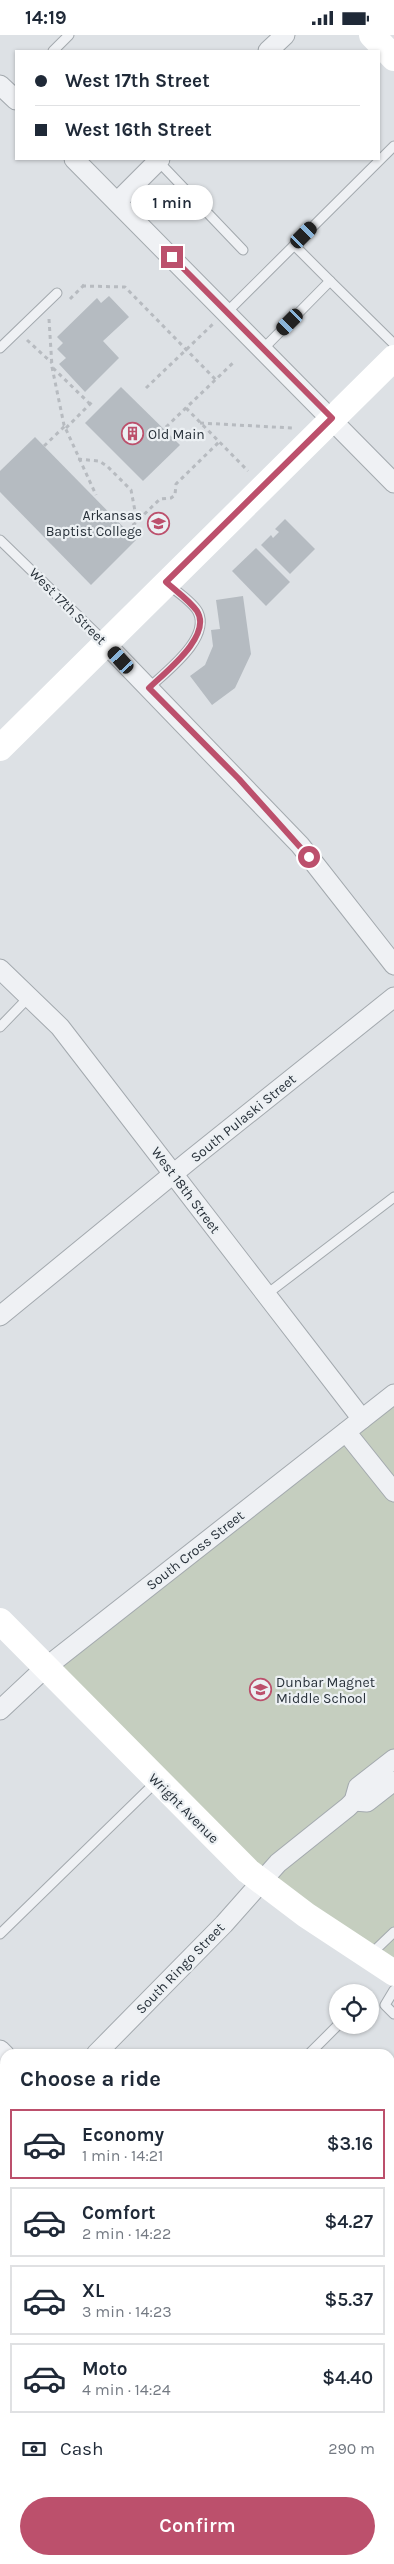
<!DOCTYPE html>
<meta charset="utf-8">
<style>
:root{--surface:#fff;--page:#f6f6f7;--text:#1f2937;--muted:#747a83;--line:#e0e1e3;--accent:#bc506c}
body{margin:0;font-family:Karla,sans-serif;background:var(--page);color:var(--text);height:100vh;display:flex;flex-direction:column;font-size:19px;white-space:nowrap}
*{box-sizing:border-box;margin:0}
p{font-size:16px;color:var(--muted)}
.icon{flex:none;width:28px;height:28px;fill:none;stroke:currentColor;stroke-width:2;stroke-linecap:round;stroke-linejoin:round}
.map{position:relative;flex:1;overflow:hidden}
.side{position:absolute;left:0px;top:2014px;width:395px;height:516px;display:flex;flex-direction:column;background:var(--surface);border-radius:15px 15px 0 0;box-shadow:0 1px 4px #0004}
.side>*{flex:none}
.hud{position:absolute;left:15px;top:15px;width:365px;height:110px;border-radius:0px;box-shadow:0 1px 4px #0004;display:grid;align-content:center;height:110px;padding:0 20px;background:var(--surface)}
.fabs{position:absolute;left:329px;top:1949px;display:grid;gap:10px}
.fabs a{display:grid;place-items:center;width:50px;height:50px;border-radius:50%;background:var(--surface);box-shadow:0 1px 4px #0004;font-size:25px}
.end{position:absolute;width:22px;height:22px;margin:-11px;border:6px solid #bc506c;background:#fff;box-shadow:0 0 0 2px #fff}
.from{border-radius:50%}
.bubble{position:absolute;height:35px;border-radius:18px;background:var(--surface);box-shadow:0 1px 4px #0004;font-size:16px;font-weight:600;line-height:35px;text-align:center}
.car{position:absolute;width:15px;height:30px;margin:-15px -8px;border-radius:6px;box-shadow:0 0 4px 1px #0007;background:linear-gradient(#222 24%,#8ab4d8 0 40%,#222 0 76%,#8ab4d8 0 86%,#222 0)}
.hud b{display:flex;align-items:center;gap:18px;height:48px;font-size:19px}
.hud b+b{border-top:1px solid var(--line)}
.hud i{width:12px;height:12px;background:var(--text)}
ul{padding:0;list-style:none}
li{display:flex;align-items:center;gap:15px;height:70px;margin:0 10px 8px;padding:0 10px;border:2px solid var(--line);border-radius:0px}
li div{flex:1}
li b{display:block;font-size:19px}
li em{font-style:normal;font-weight:600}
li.current{border-color:var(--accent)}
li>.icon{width:45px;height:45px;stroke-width:1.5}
h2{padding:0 20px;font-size:22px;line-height:60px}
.pay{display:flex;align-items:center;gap:12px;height:55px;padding:0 20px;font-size:19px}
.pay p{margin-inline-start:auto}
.primary-button{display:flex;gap:10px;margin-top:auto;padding:10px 20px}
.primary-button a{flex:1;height:58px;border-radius:30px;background:var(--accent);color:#fff;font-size:20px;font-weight:600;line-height:58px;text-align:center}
.status{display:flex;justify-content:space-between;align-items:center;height:35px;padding:0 25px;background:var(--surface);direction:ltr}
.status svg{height:14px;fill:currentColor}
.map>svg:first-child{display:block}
</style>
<div class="status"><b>14:19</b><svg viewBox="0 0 49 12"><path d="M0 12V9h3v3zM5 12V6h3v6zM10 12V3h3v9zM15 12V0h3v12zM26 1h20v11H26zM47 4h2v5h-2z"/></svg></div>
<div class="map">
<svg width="394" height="2529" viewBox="0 0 394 2529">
<rect width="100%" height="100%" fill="#dde1e5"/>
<path fill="#c5cebf" d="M394,1360V1938L261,1845L45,1633Z"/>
<g fill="#b5bbc1">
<path d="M109,261L129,282L103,306L119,323L85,357L59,329L66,323L57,314L63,308L57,302L97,263L101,268Z"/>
<path d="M121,352L180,410L143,446L85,388Z"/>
<path d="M35,402L136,505L91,550L0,457V436Z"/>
<path d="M285,484L315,514L290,539L261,510L271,500L273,503L279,497L275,494Z"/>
<path d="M256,513L290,547L266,571L232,536Z"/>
<path d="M243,561L251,619L235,653L212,670L190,641L205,630L213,611L211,595L220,594L216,565Z"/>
<path d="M267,2525H332L336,2529H271Z"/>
</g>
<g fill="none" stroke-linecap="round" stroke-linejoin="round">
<defs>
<g id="lane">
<path d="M53,16L69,0"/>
<path d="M158,126L243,215"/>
<path d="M294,210L330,246"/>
<path d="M227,277L394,111"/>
<path d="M0,313L57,258"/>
<path d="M263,314L330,246L394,309"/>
<path d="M0,505L105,607"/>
<path d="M149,653C165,637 211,604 198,577C193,567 177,557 169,550"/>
<path d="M0,992L29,962"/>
<path d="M267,1259L394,1162"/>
<path d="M0,1899L157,1746"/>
<path d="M370,1920L394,1897"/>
<path d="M394,1955L385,1970L394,1979"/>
<path d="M309,2019L338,1990"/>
<path d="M390,2075L394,2071"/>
<path d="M390,2095L394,2099"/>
<path d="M0,2326L5,2321"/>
</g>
<g id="street">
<path d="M268,16L285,0"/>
<path d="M0,50L16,65"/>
<path d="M74,124L394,448"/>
<path d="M117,167L160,124"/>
<path d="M105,608L300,810L394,930"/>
<path d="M0,934L60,992L362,1384"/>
<path d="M0,1281L189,1126L394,962"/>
<path d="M346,1397L394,1457"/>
<path d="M0,1675L45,1633L394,1359"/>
<path d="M354,1766L367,1767L394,1746"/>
<path d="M0,2015L5,2020"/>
<path d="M96,2019L224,1889L278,1828L348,1772L354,1766L358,1752L394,1724"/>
<path d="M0,2112L5,2107"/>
<path d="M390,2403L394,2407"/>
<path d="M0,2445L5,2450"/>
<path d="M81,2525L85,2529"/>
</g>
</defs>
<use href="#lane" stroke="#a3a9ae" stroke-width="11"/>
<use href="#street" stroke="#a3a9ae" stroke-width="21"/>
<g stroke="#b7bbc0" stroke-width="3" stroke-dasharray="4 4" stroke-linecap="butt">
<path d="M82,251L125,252L216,345"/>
<path d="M70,264L87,247"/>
<path d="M49,284L52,332L64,390L96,460"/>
<path d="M27,305L52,328"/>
<path d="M53,333L90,369"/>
<path d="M146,353L213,289"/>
<path d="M186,373L248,436"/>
<path d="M200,388L292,393"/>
<path d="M166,392L234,327"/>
<path d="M66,393L93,366"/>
<path d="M44,411L65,391"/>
<path d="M78,424L99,426L107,431L131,455L135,476L141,483"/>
<path d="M127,496L160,464L171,463L175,460L176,449L219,407"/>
</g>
<use href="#lane" stroke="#eff1f4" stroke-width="9"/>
<use href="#street" stroke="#eff1f4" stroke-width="19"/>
<g stroke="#fff" stroke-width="26">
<path d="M372,0L394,23"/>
<path d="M0,713L394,323"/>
<path d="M0,1586L248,1836L306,1880L394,1938"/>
<path d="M390,2152L394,2148"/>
<path d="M6,2529L10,2525"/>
</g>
</g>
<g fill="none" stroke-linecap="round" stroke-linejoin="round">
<path stroke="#bc506c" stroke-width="6" d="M172,222L332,383L166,547C176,556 189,565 197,576C213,601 164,638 149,653L239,744L309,822"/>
</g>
<defs>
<symbol id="building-ring" viewBox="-11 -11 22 22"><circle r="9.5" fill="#ecf0f3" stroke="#bc506c" stroke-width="1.5"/><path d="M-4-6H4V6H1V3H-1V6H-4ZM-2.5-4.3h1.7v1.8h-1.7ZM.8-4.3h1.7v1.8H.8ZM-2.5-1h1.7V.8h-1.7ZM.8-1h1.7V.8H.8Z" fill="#bc506c"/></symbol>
<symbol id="university-ring" viewBox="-11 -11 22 22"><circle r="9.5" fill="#ecf0f3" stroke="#bc506c" stroke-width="1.5"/><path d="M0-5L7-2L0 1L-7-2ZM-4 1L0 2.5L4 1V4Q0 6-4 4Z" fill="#bc506c"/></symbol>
<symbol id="school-ring" viewBox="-11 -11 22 22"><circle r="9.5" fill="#ecf0f3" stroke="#bc506c" stroke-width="1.5"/><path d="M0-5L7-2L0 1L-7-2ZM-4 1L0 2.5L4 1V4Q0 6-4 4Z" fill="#bc506c"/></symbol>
</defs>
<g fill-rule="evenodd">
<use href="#building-ring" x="120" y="386" width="25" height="25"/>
<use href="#university-ring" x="146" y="476" width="25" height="25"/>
<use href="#school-ring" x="248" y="1642" width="25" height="25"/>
</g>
<g text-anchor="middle" stroke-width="4.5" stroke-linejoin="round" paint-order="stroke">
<g font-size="14" fill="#28313a" stroke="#ecf0f3" text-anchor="start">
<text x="148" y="404">Old Main</text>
<text x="142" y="485" text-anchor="end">Arkansas<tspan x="142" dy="16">Baptist College</tspan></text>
<text x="276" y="1652">Dunbar Magnet<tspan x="276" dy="16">Middle School</tspan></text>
</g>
<g font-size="14" fill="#28313a" stroke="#ecf0f3">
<text transform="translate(68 571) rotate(45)" y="5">West 17th Street</text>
<text transform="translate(243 1083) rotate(-39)" y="5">South Pulaski Street</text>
<text transform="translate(186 1155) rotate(53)" y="5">West 18th Street</text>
<text transform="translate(195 1515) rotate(-38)" y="5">South Cross Street</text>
<text transform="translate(184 1773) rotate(45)" y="5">Wright Avenue</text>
<text transform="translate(180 1933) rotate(-46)" y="5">South Ringo Street</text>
</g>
</g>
</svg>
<div class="fabs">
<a><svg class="icon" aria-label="locate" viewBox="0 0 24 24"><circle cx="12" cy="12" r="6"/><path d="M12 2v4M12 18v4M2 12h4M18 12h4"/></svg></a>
</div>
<i class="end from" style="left:309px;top:822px"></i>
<i class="end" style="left:172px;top:222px"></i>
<div class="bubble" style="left:131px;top:150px;width:82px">1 min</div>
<i class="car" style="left:304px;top:200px;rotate:45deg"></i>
<i class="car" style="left:290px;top:287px;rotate:225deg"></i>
<i class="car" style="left:121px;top:625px;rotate:318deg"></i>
<div class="hud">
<b><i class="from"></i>West 17th Street</b>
<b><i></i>West 16th Street</b>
</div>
<section class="side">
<h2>Choose a ride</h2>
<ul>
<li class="current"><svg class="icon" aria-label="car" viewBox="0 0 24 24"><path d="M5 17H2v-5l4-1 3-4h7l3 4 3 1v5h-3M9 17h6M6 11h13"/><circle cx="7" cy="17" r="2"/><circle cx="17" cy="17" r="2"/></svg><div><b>Economy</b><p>1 min · 14:21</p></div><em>$3.16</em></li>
<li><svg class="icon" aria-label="car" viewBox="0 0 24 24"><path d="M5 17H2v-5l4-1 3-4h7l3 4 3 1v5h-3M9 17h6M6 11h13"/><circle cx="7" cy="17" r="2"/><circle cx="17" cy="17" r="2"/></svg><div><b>Comfort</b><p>2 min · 14:22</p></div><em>$4.27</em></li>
<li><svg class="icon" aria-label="car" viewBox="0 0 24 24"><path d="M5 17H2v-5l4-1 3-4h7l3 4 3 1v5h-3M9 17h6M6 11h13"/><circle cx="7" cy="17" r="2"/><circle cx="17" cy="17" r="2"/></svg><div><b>XL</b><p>3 min · 14:23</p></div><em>$5.37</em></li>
<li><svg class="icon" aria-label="car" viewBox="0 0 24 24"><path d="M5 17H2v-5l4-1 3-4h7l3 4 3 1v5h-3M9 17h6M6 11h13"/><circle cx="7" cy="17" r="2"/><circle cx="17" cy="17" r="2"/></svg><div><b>Moto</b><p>4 min · 14:24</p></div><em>$4.40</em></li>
</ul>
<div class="pay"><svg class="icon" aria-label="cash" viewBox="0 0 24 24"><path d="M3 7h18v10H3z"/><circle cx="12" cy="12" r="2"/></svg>Cash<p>290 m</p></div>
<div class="primary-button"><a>Confirm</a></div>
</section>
</div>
